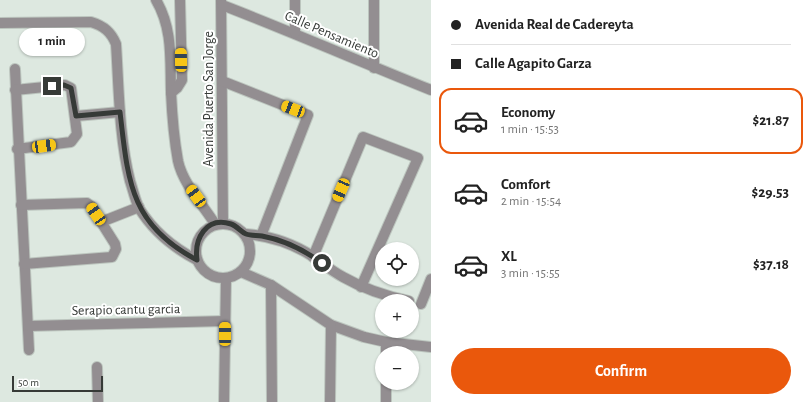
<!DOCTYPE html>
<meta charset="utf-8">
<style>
:root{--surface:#fff;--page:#f6f6f6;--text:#222;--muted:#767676;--line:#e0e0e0;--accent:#ea580c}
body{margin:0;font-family:"Alegreya Sans",sans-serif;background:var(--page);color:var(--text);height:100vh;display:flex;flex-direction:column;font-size:15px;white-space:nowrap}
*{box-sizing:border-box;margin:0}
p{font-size:13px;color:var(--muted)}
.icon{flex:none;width:22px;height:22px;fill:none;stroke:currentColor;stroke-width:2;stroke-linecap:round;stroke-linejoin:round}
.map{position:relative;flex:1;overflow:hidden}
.drawer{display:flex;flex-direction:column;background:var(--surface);width:380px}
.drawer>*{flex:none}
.banner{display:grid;align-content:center;height:88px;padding:0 20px;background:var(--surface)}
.buttons{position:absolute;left:375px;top:242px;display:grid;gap:8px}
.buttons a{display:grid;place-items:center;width:44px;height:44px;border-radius:50%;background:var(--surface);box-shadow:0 1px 3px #0004;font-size:20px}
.scale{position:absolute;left:12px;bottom:10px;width:91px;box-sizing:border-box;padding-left:4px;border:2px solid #363a37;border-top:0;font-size:11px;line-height:14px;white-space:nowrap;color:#363a37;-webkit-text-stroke:3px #fff;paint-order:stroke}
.end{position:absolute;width:18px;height:18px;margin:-9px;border:5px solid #363a37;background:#fff;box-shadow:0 0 0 2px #fff}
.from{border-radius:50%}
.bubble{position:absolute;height:28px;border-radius:14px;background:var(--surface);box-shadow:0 1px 3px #0004;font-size:13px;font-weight:700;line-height:28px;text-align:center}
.car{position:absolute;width:12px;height:24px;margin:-12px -6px;border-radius:5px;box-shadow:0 0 3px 1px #0007;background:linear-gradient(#f5c518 24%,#345 0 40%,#f5c518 0 76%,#345 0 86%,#f5c518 0)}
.banner b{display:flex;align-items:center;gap:14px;height:38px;font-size:15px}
.banner b+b{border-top:1px solid var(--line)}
.banner i{width:10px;height:10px;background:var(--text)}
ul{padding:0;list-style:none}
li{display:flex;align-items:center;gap:12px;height:66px;margin:0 8px 6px;padding:0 12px;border:2px solid transparent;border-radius:12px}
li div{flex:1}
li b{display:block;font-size:15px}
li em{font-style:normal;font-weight:700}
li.current{border-color:var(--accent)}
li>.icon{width:36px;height:36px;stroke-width:1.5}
.action{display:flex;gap:8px;margin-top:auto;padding:8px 20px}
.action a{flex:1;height:46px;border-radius:24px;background:var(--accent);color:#fff;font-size:16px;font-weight:700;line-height:46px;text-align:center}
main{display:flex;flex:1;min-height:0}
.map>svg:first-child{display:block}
</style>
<main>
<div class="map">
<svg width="431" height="402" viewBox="0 0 431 402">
<rect width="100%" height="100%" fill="#dde8e0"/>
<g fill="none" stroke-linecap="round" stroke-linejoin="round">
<defs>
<g id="minor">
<path d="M156,0C173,29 170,59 171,92C172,114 174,139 178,161C183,184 203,205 215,224"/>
<path d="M221,0L223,223"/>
<path d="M374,0V68"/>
<path d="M222,5C292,32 361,62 431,90"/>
<path d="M0,23L91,22C104,26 111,32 116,44C119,90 119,137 130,181C133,190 135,200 139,208C153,231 174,248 197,260"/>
<path d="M295,33V0"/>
<path d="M15,69L29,350"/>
<path d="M222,81L308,115L261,236"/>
<path d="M15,90L65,85L71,88L77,134L71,142L17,149"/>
<path d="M171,93L177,88L182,80L180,0"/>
<path d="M76,116L120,112"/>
<path d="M21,205L87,203L91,206L115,244L116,249L112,257L24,264"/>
<path d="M101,222L139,207"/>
<circle cx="223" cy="251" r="27"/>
<path d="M246,234C270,236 292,243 312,256C322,263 332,271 343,277C364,289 385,296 409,301"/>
<path d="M313,257L363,137L418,158L361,287"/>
<path d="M241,272L271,285L331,325L364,337L386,342L431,347"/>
<path d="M271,285L272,402"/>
<path d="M421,304L431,279"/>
<path d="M28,326L225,321"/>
<path d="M386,342V353"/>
<path d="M97,367L98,402"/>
<path d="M386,383V402"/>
<path d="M224,402L226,278"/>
<path d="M330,402L331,325"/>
</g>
</defs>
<use href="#minor" stroke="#bcc5be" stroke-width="12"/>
<use href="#minor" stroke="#938e91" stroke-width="10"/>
</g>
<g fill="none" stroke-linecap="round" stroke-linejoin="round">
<path stroke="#363a37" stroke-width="5" d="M52,86L64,85L71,88L76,116L120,112C128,181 130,225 197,260C194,239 206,216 231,224C237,226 241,232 246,234C251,236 257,235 262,236C284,240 304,250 322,263"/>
</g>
<g text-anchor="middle" stroke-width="4" stroke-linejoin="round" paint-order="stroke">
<g font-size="14" fill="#363a37" stroke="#fff">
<text transform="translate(332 34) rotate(23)" y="5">Calle Pensamiento</text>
<text transform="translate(208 99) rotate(-90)" y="5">Avenida Puerto San Jorge</text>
<text transform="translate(126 309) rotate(-1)" y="5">Serapio cantu garcia</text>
</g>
</g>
</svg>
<div class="buttons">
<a><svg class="icon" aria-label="locate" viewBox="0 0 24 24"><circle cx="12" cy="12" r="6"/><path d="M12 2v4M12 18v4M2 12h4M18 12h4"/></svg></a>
<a>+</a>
<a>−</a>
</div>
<div class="scale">50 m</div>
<i class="end from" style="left:322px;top:263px"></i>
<i class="end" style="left:52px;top:86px"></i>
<div class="bubble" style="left:19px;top:28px;width:66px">1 min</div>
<i class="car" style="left:181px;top:60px;rotate:359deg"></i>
<i class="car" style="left:293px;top:109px;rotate:291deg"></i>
<i class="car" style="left:44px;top:146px;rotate:82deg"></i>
<i class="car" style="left:341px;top:190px;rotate:203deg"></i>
<i class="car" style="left:196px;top:196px;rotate:324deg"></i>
<i class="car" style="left:96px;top:214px;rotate:326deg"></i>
<i class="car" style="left:225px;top:334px;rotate:0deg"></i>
</div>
<section class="drawer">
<div class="banner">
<b><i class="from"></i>Avenida Real de Cadereyta</b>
<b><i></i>Calle Agapito Garza</b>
</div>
<ul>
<li class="current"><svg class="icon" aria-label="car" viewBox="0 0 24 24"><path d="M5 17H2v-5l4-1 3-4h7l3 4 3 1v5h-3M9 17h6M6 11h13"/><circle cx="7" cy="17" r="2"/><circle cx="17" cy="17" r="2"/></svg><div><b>Economy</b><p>1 min · 15:53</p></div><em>$21.87</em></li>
<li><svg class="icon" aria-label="car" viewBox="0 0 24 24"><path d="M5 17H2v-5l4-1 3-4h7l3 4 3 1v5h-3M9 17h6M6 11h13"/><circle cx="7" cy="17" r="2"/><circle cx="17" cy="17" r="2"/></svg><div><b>Comfort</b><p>2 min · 15:54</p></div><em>$29.53</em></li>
<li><svg class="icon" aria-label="car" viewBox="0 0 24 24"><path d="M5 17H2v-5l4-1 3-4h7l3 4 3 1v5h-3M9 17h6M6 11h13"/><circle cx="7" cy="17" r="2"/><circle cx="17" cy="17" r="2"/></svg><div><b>XL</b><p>3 min · 15:55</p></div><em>$37.18</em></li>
</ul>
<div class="action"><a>Confirm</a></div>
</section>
</main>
